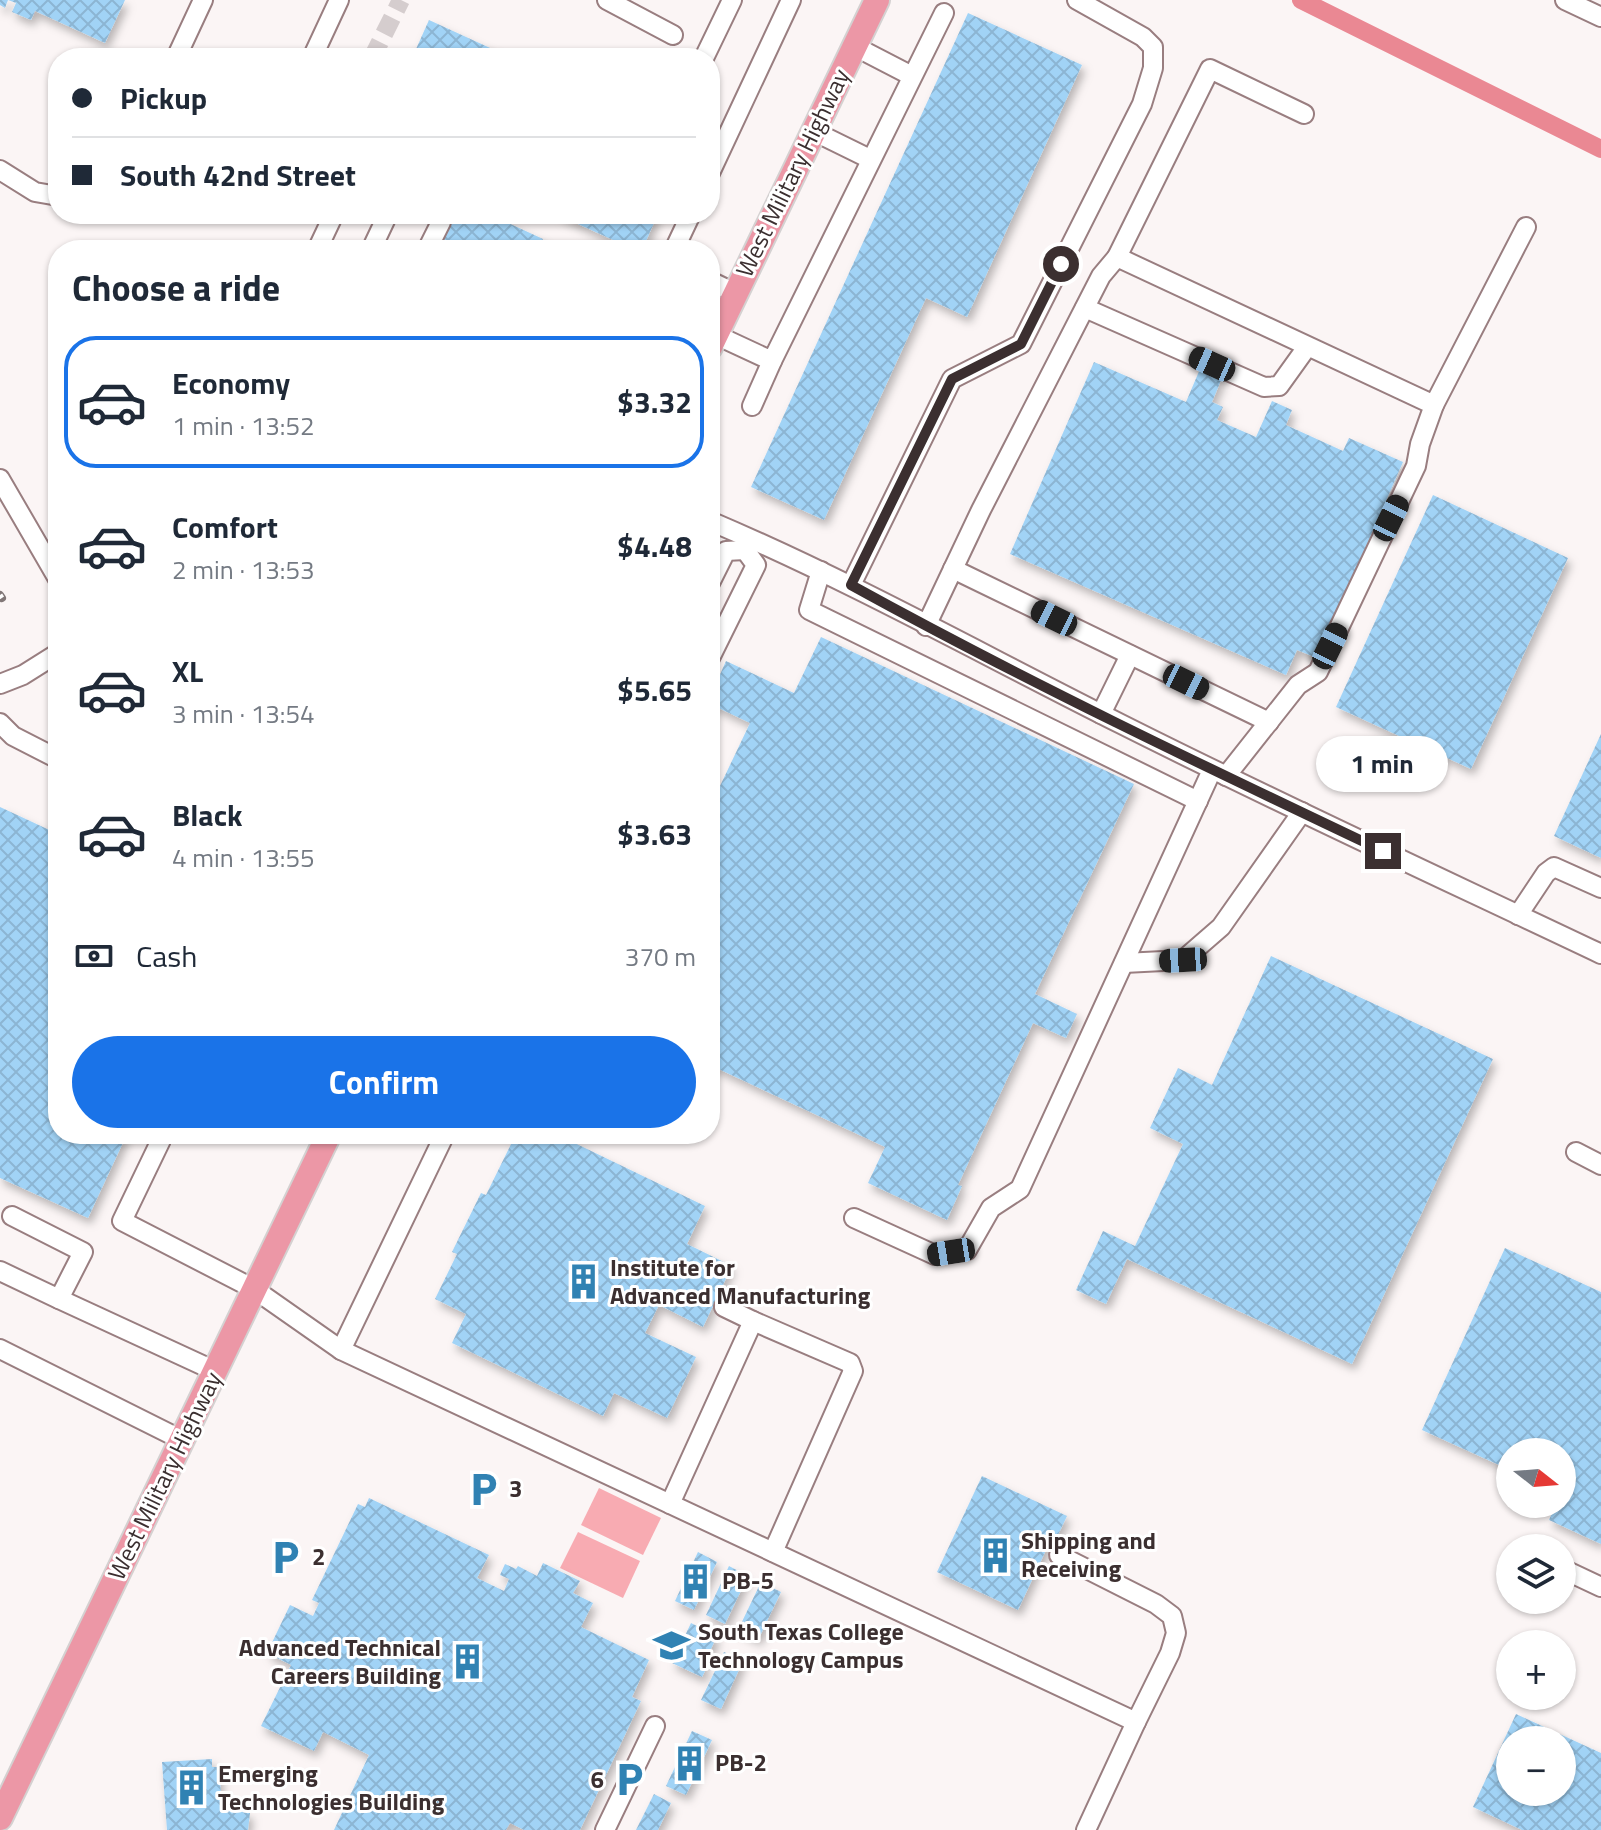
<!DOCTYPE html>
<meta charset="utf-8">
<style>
:root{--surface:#fff;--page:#f2f2f3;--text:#1f2937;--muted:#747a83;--line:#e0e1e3;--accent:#1a73e8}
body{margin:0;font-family:"Titillium Web",sans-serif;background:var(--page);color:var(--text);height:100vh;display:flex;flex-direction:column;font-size:30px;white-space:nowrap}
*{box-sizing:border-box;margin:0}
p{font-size:26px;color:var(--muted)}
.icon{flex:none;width:44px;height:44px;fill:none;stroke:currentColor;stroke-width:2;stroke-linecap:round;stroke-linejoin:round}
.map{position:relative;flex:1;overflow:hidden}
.sheet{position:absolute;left:48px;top:240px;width:672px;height:904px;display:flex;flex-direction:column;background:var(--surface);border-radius:32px;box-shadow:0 2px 6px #0004}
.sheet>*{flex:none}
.hud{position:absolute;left:48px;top:48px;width:672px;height:176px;border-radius:32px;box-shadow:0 2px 6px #0004;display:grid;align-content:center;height:176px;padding:0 24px;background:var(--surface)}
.needle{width:52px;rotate:107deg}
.fabs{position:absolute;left:1496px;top:1438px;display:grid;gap:16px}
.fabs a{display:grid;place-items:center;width:80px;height:80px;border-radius:50%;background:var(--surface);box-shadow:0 2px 6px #0004;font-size:40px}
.end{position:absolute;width:36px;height:36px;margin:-18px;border:10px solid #3b2f30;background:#fff;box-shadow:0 0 0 4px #fff}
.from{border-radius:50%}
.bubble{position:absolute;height:56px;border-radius:28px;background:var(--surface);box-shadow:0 2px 6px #0004;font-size:26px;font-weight:700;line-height:56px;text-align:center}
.car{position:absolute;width:24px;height:48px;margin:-24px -12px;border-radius:10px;box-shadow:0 0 6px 2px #0007;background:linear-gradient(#222 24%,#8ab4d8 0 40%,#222 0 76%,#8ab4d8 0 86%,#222 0)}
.hud b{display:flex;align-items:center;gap:28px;height:76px;font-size:30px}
.hud b+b{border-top:2px solid var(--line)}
.hud i{width:20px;height:20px;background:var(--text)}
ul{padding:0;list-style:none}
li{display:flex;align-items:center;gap:24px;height:132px;margin:0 16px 12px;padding:0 8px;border:4px solid transparent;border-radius:32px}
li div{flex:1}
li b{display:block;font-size:30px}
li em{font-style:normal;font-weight:700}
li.current{border-color:var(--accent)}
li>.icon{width:72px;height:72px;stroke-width:1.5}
h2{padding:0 24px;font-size:36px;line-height:96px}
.pay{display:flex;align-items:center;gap:20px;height:88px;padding:0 24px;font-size:30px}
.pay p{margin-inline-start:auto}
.action{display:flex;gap:16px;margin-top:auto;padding:16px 24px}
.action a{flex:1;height:92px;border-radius:48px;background:var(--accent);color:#fff;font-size:32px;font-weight:700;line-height:92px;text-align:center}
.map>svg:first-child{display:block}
</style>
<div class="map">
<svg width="1601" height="1830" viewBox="0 0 1601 1830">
<defs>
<pattern id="building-cross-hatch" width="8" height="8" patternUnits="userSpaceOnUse" patternTransform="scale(2)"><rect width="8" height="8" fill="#a1d3f6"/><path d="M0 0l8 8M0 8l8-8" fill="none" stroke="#8cb5d3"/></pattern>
<filter id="shadow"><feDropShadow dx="3.5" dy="6" stdDeviation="4" flood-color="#0004"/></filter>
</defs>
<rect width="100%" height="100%" fill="#fbf5f5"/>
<g fill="#f8abb2">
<path d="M599,1488L661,1518L643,1555L581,1525Z"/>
<path d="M578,1532L640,1561L623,1598L560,1568Z"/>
</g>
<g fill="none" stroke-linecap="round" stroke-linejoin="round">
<path stroke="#ea8893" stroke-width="18" d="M1301,0L1601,149"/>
</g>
<g fill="url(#building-cross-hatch)" fill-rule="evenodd" filter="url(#shadow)">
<path d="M0,0H125L105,43L35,11L31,20L12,12L16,3L8,0L5,8L0,5Z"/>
<path d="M968,13L1082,65L967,317L926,298L824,520L751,487Z"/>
<path d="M429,20L512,58H412Z"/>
<path d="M453,214H489L543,239L538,250H436Z"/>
<path d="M556,214H658L642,250H635Z"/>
<path d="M1094,362L1186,402L1200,369L1222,378L1212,402L1223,407L1217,420L1256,437L1272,401L1292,410L1286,425L1343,451L1349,438L1403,462L1317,658L1297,650L1286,675L1010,554Z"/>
<path d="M1433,495L1568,558L1471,769L1336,707Z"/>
<path d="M821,637L1134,784L1035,994L1077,1014L1066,1038L1033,1023L958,1185L962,1186L947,1220L868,1183L885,1147L710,1065V807L750,723L710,704V697L726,661L794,693Z"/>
<path d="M1601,734V858L1554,836Z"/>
<path d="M0,807L58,834V1134H127L88,1218L0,1178Z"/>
<path d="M1271,956L1493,1059L1352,1364L1127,1259L1106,1304L1076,1290L1103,1231L1135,1246L1183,1144L1150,1128L1178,1068L1212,1085Z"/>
<path d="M516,1134H556L705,1206L687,1244L732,1266L703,1327L659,1305L645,1333L696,1357L667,1418L614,1393L603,1416L452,1343L466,1314L435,1299L457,1254L452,1252L481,1193L486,1195Z"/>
<path d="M1505,1248L1601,1292V1544L1549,1520L1556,1504H1562V1452H1510V1470L1422,1430Z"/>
<path d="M982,1476L1067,1516L1057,1537L1053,1535L1018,1610L937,1572Z"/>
<path d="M369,1498L489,1555L477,1578L504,1591L509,1579L500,1575L505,1564L516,1569L518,1566L537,1576L543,1563L580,1581L573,1593L593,1603L581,1627L649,1660L632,1697L641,1701L580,1830H524L510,1823L506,1830H334L369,1755L323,1732L314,1751L261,1726L291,1665L267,1653L290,1605L313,1616L319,1603L312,1600L358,1504L365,1507Z"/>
<path d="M698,1552L717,1562L694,1610L675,1601Z"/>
<path d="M729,1566L748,1576L725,1624L706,1615Z"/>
<path d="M761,1582L781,1592L758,1640L738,1630Z"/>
<path d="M691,1623L717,1636L703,1666L707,1667L702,1677L672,1663Z"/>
<path d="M724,1652L743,1661L721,1709L701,1700Z"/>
<path d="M1516,1714L1601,1753V1830H1522L1473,1807ZM1510,1740H1562V1792H1510Z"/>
<path d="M692,1731L712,1740L686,1795L666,1786Z"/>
<path d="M212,1759V1767H219L222,1808L250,1813L248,1830H167L162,1762Z"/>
<path d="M654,1794L671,1803L658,1830H636Z"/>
</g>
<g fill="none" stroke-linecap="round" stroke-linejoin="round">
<path stroke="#d5cdce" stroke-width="18" stroke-dasharray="18 9" stroke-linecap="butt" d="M372,58L401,0"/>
<defs>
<g id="minor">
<path d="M607,0L673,35"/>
<path d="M1565,0L1601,17"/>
<path d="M854,46L912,76"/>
<path d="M176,58L203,0"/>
<path d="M312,58L339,0"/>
<path d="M704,58L732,0"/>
<path d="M813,131L870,159"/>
<path d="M0,170L35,192L58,196"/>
<path d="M710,173L791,0"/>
<path d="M317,250L334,214"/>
<path d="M371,250L388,214"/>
<path d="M427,250L441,222"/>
<path d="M674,250L691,214"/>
<path d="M1117,257L1210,69L1304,114"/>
<path d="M710,281L735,293"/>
<path d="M1085,308L1264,387L1279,386L1307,347"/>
<path d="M716,335L772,361L944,13"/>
<path d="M1434,405L1526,227"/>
<path d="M752,406L772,361"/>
<path d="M0,479L58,579"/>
<path d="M710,521C851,581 985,656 1121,724C1280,804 1441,878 1601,954"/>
<path d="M953,569L1269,722"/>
<path d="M821,571L809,610L1198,801"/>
<path d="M710,583L726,551L745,550"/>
<path d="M851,585L952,379L1021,344L1142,104L1153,68V47L1143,37L1077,0"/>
<path d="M926,626L981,510L1101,276L1117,257L1434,405L1420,444L1416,466L1318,672L1298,685L1226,776"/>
<path d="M710,658L756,565L745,550"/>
<path d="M0,684L23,675L58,653"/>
<path d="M1101,714L1130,655"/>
<path d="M0,723L13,736L58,759"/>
<path d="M1518,915L1546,873L1554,867L1601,888"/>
<path d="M1124,963L1183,960L1221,927L1302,812"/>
<path d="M161,1140L122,1221L254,1289L341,1350L1136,1722L1086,1830"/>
<path d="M1576,1152L1601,1165"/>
<path d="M12,1216L83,1252L59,1299L215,1371"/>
<path d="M854,1218L935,1255L967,1250L991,1208L1020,1189L1212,770"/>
<path d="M0,1271L59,1299"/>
<path d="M753,1321L850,1363L853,1371L773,1552"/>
<path d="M0,1349L182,1440"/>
<path d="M341,1350L445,1134"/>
<path d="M670,1504L753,1321L724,1307"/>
<path d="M1059,1555L1156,1604L1172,1616L1176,1633L1170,1653L1136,1722"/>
<path d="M1567,1571L1601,1587"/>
<path d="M605,1830L655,1726"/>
</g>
<g id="major">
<path d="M710,347L877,0"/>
<path d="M0,1818L329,1134"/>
</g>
</defs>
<use href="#minor" stroke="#997e80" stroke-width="22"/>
<use href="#major" stroke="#d4d1d1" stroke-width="28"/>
<use href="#minor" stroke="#fff" stroke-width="18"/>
<use href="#major" stroke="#ec97a6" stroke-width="24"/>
<defs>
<path id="rail" d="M0,595L2,598"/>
</defs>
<use href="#rail" stroke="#817777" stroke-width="8"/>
<use href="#rail" stroke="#fff" stroke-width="5" stroke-dasharray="15" stroke-linecap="butt"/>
</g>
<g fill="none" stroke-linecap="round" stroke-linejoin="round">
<path stroke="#3b2f30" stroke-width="10" d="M1061,264L1021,344L952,379L851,585C1025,681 1204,766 1383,851"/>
</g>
<defs>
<symbol id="building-bare" viewBox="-9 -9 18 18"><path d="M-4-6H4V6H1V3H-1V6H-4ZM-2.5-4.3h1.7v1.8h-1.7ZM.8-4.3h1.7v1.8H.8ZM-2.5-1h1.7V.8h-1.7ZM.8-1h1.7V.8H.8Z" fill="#3082b3" stroke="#fff" stroke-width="2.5" paint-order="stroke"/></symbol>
<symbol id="parking-bare" viewBox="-9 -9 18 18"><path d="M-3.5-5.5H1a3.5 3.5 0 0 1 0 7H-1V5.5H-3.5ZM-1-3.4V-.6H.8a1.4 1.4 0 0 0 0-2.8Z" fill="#3082b3" stroke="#fff" stroke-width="2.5" paint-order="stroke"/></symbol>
<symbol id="university-bare" viewBox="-9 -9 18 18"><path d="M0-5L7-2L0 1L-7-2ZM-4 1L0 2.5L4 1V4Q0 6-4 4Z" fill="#3082b3" stroke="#fff" stroke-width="2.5" paint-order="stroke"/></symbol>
</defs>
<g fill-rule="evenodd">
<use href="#building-bare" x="558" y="1256" width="51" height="51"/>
<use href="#parking-bare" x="458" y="1464" width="51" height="51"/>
<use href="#building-bare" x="970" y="1530" width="51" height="51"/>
<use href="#parking-bare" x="260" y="1532" width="51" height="51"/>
<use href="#building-bare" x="670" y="1556" width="51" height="51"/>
<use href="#university-bare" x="646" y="1620" width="51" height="51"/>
<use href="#building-bare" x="442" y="1636" width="51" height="51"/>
<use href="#building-bare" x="664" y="1738" width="51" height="51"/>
<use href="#parking-bare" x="604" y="1754" width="51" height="51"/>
<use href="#building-bare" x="166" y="1762" width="51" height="51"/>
</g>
<g text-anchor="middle" stroke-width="6" stroke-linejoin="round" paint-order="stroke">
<g font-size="24" fill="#3b2f30" stroke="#fff">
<text transform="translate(793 173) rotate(-64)" y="8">West Military Highway</text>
<text transform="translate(165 1476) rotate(-64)" y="8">West Military Highway</text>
</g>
<g font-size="24" font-weight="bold" fill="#3b2f30" stroke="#fff" text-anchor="start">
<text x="610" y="1276">Institute for<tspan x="610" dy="28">Advanced Manufacturing</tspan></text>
<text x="509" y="1497">3</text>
<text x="1021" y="1549">Shipping and<tspan x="1021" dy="28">Receiving</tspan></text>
<text x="312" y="1565">2</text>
<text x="722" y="1589">PB-5</text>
<text x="698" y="1640">South Texas College<tspan x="698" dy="28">Technology Campus</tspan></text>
<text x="441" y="1656" text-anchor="end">Advanced Technical<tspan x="441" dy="28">Careers Building</tspan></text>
<text x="715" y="1771">PB-2</text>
<text x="218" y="1782">Emerging<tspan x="218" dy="28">Technologies Building</tspan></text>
<text x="604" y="1788" text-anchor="end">6</text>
</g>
</g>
</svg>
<div class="fabs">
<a><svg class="needle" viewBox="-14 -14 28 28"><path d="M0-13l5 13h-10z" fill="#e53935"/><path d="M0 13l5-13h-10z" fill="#747a83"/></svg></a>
<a><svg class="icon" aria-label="layers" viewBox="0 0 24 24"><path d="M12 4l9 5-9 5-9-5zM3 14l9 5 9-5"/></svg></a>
<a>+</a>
<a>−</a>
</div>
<i class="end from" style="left:1061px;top:264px"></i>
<i class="end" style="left:1383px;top:851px"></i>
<div class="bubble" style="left:1316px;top:736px;width:132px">1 min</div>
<i class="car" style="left:1212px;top:364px;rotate:294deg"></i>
<i class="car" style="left:1391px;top:518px;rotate:26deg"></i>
<i class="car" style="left:1054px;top:618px;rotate:296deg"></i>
<i class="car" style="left:1330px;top:646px;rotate:26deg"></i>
<i class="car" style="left:1186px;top:682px;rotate:116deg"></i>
<i class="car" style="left:1183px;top:960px;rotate:267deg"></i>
<i class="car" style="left:951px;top:1252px;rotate:261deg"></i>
<div class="hud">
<b><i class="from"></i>Pickup</b>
<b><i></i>South 42nd Street</b>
</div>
<section class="sheet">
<h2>Choose a ride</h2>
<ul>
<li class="current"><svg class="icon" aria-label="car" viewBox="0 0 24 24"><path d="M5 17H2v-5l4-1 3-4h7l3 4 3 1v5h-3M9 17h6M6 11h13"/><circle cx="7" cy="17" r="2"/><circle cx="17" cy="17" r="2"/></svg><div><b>Economy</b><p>1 min · 13:52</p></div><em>$3.32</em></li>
<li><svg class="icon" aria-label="car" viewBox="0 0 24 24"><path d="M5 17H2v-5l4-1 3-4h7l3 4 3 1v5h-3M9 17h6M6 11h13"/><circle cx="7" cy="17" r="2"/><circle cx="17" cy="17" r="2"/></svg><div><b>Comfort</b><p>2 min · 13:53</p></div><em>$4.48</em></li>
<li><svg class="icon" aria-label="car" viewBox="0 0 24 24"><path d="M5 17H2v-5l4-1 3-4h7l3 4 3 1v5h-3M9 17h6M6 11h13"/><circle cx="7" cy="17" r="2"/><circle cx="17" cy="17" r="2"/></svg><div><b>XL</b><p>3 min · 13:54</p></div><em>$5.65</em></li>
<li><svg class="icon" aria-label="car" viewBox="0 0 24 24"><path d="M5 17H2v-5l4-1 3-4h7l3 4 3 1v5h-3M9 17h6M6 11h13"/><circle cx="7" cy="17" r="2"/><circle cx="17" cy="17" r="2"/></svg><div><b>Black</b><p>4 min · 13:55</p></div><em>$3.63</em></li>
</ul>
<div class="pay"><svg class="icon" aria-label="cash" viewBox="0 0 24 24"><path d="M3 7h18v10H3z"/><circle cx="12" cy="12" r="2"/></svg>Cash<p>370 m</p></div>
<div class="action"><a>Confirm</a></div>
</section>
</div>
